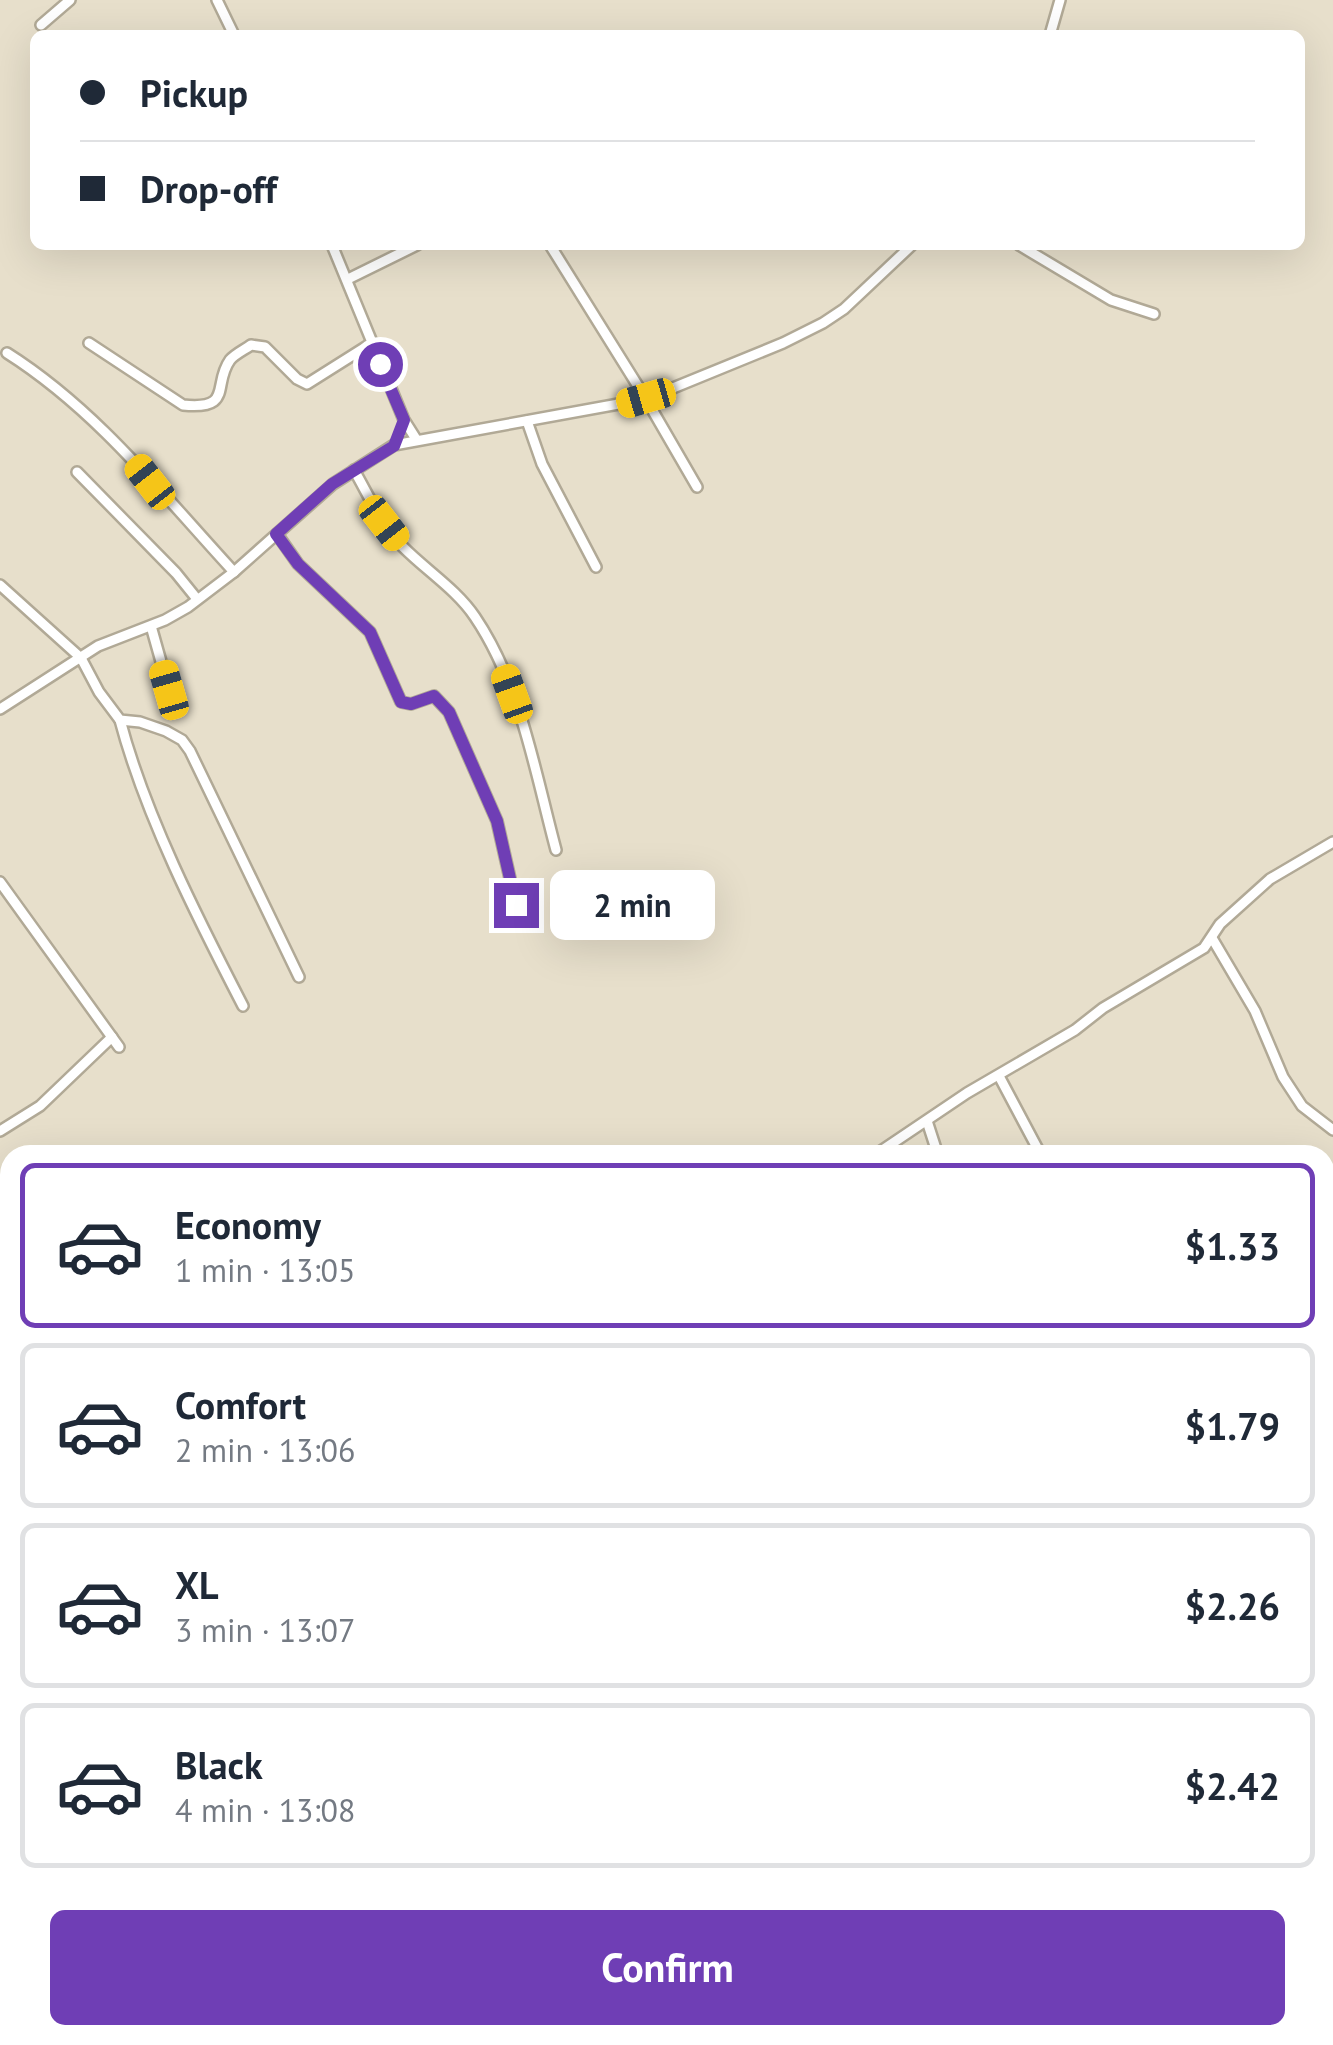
<!DOCTYPE html>
<meta charset="utf-8">
<style>
:root{--surface:#fff;--page:#f6f6f7;--text:#1f2937;--muted:#747a83;--line:#e0e1e3;--accent:#6f3eb5}
body{margin:0;font-family:"PT Sans",sans-serif;background:var(--page);color:var(--text);height:100vh;display:flex;flex-direction:column;font-size:38px;white-space:nowrap}
*{box-sizing:border-box;margin:0}
p{font-size:32px;color:var(--muted)}
.icon{flex:none;width:55px;height:55px;fill:none;stroke:currentColor;stroke-width:2;stroke-linecap:round;stroke-linejoin:round}
.map{position:relative;flex:1;overflow:hidden}
.drawer{position:absolute;left:0px;top:1145px;width:1335px;height:900px;display:flex;flex-direction:column;background:var(--surface);border-radius:30px 30px 0 0;box-shadow:0 10px 40px #0002}
.drawer>*{flex:none}
.hud{position:absolute;left:30px;top:30px;width:1275px;height:220px;border-radius:15px;box-shadow:0 10px 40px #0002;display:grid;align-content:center;height:220px;padding:0 50px;background:var(--surface)}
.end{position:absolute;width:45px;height:45px;margin:-22px;border:12px solid #6f3eb5;background:#fff;box-shadow:0 0 0 5px #fff}
.from{border-radius:50%}
.bubble{position:absolute;height:70px;border-radius:15px;background:var(--surface);box-shadow:0 10px 40px #0002;font-size:32px;font-weight:800;line-height:70px;text-align:center}
.car{position:absolute;width:30px;height:60px;margin:-30px -15px;border-radius:12px;box-shadow:0 0 8px 2px #0007;background:linear-gradient(#f5c518 24%,#345 0 40%,#f5c518 0 76%,#345 0 86%,#f5c518 0)}
.hud b{display:flex;align-items:center;gap:35px;height:95px;font-size:38px}
.hud b+b{border-top:2px solid var(--line)}
.hud i{width:25px;height:25px;background:var(--text)}
ul{padding:18px 0 0;list-style:none}
li{display:flex;align-items:center;gap:30px;height:165px;margin:0 20px 15px;padding:0 30px;border:5px solid var(--line);border-radius:15px}
li div{flex:1}
li b{display:block;font-size:38px}
li em{font-style:normal;font-weight:800}
li.on{border-color:var(--accent)}
li>.icon{width:90px;height:90px;stroke-width:1.5}
.cta{display:flex;gap:20px;margin-top:auto;padding:20px 50px}
.cta a{flex:1;height:115px;border-radius:15px;background:var(--accent);color:#fff;font-size:40px;font-weight:800;line-height:115px;text-align:center}
.map>svg:first-child{display:block}
</style>
<div class="map">
<svg width="1333" height="2045" viewBox="0 0 1333 2045">
<rect width="100%" height="100%" fill="#e7dfcb"/>
<g fill="none" stroke-linecap="round" stroke-linejoin="round">
<defs>
<g id="minor">
<path d="M217,0L234,35"/>
<path d="M41,25L70,0"/>
<path d="M1050,35L1060,0"/>
<path d="M332,245L404,420L416,439"/>
<path d="M550,245L646,399L697,487"/>
<path d="M1019,245L1111,300L1154,314"/>
<path d="M348,279L417,245"/>
<path d="M89,343L183,405C234,410 212,385 230,360C235,354 244,350 251,345L265,347L297,379L307,384L372,343"/>
<path d="M7,353C97,410 163,495 234,572"/>
<path d="M527,421L542,464L596,567"/>
<path d="M354,470C369,496 382,526 403,547C427,571 457,590 475,617C521,685 535,772 556,850"/>
<path d="M77,472L176,573L197,599"/>
<path d="M277,534L298,564L370,632L401,702L411,704L434,696L449,712L497,821L516,905"/>
<path d="M0,585L81,658L99,692L120,720L140,722L166,731L182,740L190,751L299,977"/>
<path d="M151,626L169,690"/>
<path d="M0,709L98,646L165,620L188,607L234,572L333,484L394,445L646,399L783,343L823,323L844,309L912,245"/>
<path d="M120,720C145,815 198,919 243,1006"/>
<path d="M0,882L119,1047"/>
<path d="M1212,938L1255,1011L1283,1077L1302,1106L1333,1130"/>
<path d="M999,1076L1041,1155"/>
<path d="M927,1121L938,1155"/>
<path d="M0,1131L40,1106L112,1037"/>
<path d="M875,1155L967,1093L1075,1030L1103,1008L1204,948L1220,924L1270,879L1333,842"/>
<path d="M0,1218L10,1227"/>
<path d="M1325,1235L1333,1231"/>
<path d="M1325,1398L1333,1395"/>
<path d="M1325,1539H1333"/>
<path d="M355,2035L364,2045"/>
<path d="M563,2045L566,2035"/>
<path d="M931,2045L951,2035"/>
</g>
</defs>
<use href="#minor" stroke="#b1a996" stroke-width="14"/>
<use href="#minor" stroke="#fff" stroke-width="9"/>
</g>
<g fill="none" stroke-linecap="round" stroke-linejoin="round">
<path stroke="#6f3eb5" stroke-width="12" d="M380,364L404,420L394,446L332,484L276,534L298,564L370,632L401,702L411,704L434,696L449,712L497,821L516,905"/>
</g>
</svg>
<i class="end from" style="left:380px;top:364px"></i>
<i class="end" style="left:516px;top:905px"></i>
<div class="bubble" style="left:550px;top:870px;width:165px">2 min</div>
<i class="car" style="left:646px;top:398px;rotate:254deg"></i>
<i class="car" style="left:150px;top:482px;rotate:322deg"></i>
<i class="car" style="left:384px;top:523px;rotate:142deg"></i>
<i class="car" style="left:169px;top:690px;rotate:344deg"></i>
<i class="car" style="left:512px;top:694px;rotate:340deg"></i>
<div class="hud">
<b><i class="from"></i>Pickup</b>
<b><i></i>Drop-off</b>
</div>
<section class="drawer">
<ul>
<li class="on"><svg class="icon" aria-label="car" viewBox="0 0 24 24"><path d="M5 17H2v-5l4-1 3-4h7l3 4 3 1v5h-3M9 17h6M6 11h13"/><circle cx="7" cy="17" r="2"/><circle cx="17" cy="17" r="2"/></svg><div><b>Economy</b><p>1 min · 13:05</p></div><em>$1.33</em></li>
<li><svg class="icon" aria-label="car" viewBox="0 0 24 24"><path d="M5 17H2v-5l4-1 3-4h7l3 4 3 1v5h-3M9 17h6M6 11h13"/><circle cx="7" cy="17" r="2"/><circle cx="17" cy="17" r="2"/></svg><div><b>Comfort</b><p>2 min · 13:06</p></div><em>$1.79</em></li>
<li><svg class="icon" aria-label="car" viewBox="0 0 24 24"><path d="M5 17H2v-5l4-1 3-4h7l3 4 3 1v5h-3M9 17h6M6 11h13"/><circle cx="7" cy="17" r="2"/><circle cx="17" cy="17" r="2"/></svg><div><b>XL</b><p>3 min · 13:07</p></div><em>$2.26</em></li>
<li><svg class="icon" aria-label="car" viewBox="0 0 24 24"><path d="M5 17H2v-5l4-1 3-4h7l3 4 3 1v5h-3M9 17h6M6 11h13"/><circle cx="7" cy="17" r="2"/><circle cx="17" cy="17" r="2"/></svg><div><b>Black</b><p>4 min · 13:08</p></div><em>$2.42</em></li>
</ul>
<div class="cta"><a>Confirm</a></div>
</section>
</div>
